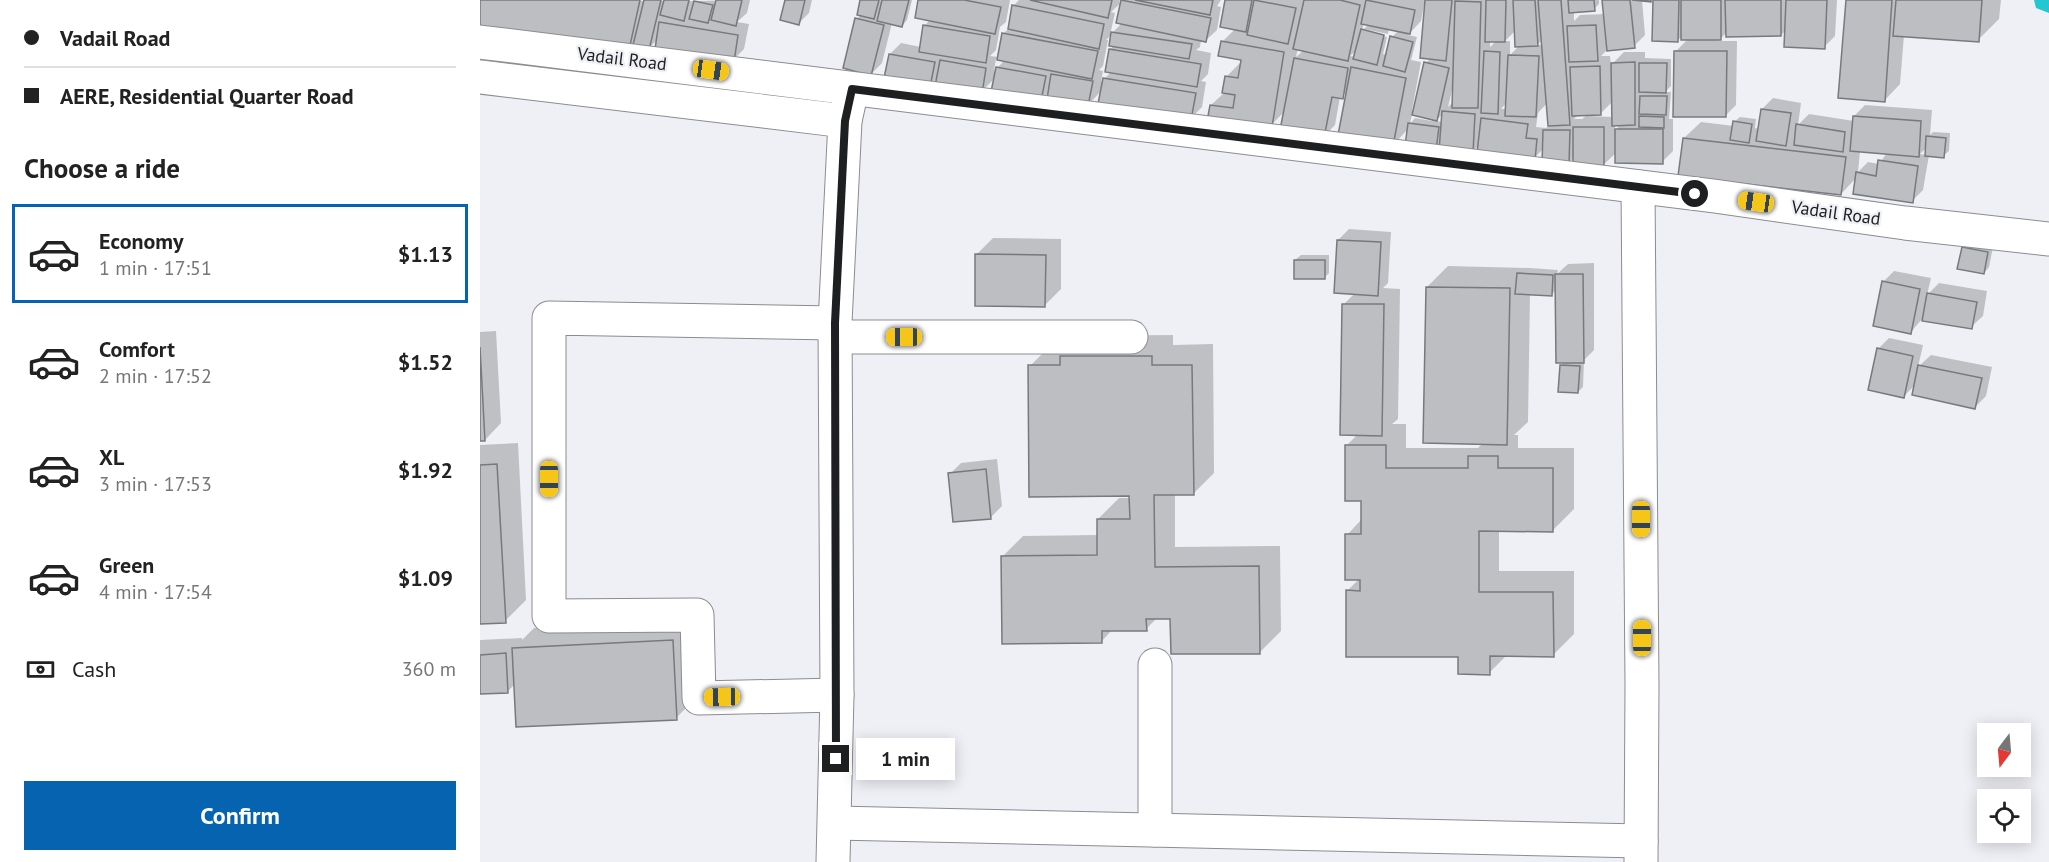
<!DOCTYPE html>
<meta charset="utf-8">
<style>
:root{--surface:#fff;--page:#f2f2f2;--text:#222;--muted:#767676;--line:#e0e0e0;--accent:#0563b0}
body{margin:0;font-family:"PT Sans",sans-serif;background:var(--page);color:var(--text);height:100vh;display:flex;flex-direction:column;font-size:22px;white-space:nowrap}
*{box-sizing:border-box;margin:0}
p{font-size:20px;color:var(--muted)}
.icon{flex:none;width:33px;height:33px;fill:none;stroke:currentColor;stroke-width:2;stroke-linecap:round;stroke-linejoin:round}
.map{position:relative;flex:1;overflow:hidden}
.panel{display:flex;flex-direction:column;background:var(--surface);width:480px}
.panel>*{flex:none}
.banner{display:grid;align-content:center;height:132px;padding:0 24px;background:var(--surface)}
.needle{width:39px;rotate:196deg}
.buttons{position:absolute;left:1497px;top:723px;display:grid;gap:12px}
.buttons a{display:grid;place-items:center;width:54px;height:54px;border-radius:0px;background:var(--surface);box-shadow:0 3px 15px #0003;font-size:30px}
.end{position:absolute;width:27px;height:27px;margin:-14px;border:8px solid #1e1f20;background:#fff;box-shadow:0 0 0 3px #fff}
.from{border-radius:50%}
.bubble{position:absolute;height:42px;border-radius:0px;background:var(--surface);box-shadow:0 3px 15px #0003;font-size:20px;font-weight:700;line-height:42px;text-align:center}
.car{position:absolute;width:18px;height:36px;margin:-18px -9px;border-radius:8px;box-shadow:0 0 4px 2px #0007;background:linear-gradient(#f5c518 24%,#345 0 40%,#f5c518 0 76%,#345 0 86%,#f5c518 0)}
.banner b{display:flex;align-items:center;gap:21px;height:57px;font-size:22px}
.banner b+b{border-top:2px solid var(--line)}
.banner i{width:15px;height:15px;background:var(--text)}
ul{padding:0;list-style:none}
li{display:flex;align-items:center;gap:18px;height:99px;margin:0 12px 9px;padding:0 12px;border:3px solid transparent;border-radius:0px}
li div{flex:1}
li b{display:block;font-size:22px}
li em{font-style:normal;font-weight:700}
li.active{border-color:var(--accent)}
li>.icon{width:54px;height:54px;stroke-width:1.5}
h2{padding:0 24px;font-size:27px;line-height:72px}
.pay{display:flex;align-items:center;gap:15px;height:66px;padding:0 24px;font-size:22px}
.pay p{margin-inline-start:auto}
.primary-button{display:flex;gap:12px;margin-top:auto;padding:12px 24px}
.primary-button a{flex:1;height:69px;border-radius:0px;background:var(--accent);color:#fff;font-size:24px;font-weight:700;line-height:69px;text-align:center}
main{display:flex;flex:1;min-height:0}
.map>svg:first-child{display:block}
</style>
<main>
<section class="panel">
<div class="banner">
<b><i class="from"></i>Vadail Road</b>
<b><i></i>AERE, Residential Quarter Road</b>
</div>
<h2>Choose a ride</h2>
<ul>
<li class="active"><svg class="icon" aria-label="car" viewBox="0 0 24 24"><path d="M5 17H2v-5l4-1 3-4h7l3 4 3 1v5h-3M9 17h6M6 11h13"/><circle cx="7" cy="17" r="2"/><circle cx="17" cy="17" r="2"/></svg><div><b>Economy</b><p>1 min · 17:51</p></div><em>$1.13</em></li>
<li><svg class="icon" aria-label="car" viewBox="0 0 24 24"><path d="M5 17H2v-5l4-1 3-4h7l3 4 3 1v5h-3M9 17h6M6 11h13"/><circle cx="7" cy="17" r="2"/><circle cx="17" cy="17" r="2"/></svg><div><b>Comfort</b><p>2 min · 17:52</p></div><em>$1.52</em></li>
<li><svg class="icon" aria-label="car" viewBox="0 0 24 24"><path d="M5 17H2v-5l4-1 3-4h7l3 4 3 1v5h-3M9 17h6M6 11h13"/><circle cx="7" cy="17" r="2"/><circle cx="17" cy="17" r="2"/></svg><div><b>XL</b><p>3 min · 17:53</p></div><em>$1.92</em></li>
<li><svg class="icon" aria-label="car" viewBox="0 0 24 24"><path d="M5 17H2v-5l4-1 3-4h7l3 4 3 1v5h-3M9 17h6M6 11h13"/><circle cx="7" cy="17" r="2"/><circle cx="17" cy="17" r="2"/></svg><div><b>Green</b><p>4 min · 17:54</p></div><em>$1.09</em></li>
</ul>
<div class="pay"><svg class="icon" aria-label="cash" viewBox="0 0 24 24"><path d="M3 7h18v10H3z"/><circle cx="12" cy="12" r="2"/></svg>Cash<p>360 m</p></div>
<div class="primary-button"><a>Confirm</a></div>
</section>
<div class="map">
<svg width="1569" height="862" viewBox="0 0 1569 862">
<rect width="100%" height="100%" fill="#eff0f5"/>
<path fill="#24c6d2" d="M1554,0H1569V13L1556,8Z"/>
<g fill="#0003" fill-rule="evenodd">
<path d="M0,0L216,1L270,0L267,13L257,22L269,24L264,49L253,60L178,39L169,48L153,44L149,49Z"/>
<path d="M307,0H332L329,13L318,24Z"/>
<path d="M382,0H432L427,20L422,26L412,23L402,63L391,74L377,19L381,14Z"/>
<path d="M440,0H530L526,22L520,27L516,50L510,56L519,57L524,33L530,27L534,5L539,0H640L639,3L642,0H741L737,6L741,7L737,30L725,41L721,40L720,47L716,50L731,53L728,74L721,81L726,82L722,107L711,118L622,90L608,105L570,91L561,100L515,78L501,92L458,77L450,86L410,54L421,43L441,47L444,26L450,20ZM642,2V23L630,35L635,13L631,12ZM632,34L634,46L630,49L631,72L621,82L623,71L619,70L623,66L628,40H626ZM516,59L525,60L514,71Z"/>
<path d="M747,0H1119V4L1114,9L1094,11V21L1100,15L1125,14L1123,0H1171H1162L1165,35L1154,46L1128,49L1121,56H1130L1131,65L1144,52H1165V58L1191,59V86L1185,92H1191L1189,119H1193V151L1182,162L1136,153L1123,165L1094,157L1089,163L1064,148L1054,158L1000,144L992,152L961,142L955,148L929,128L913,145L868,91L860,97L855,125L844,136L805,111L791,125L731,105L744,93L747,76L762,61L742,42L755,29ZM944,5L946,6L951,58L946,63L935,110H932L941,62L931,60L937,37L928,35L941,21ZM884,23L889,24L884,29L908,34L909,28L919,30L912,37L908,55L903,54L907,37L884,32V29L882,30ZM1036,30L1039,46L1030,55V41H1025ZM1063,39V45H1057ZM1010,40L1016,41L1010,47ZM818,48L824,50L816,57ZM878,49L876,57L870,56ZM972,90H974L973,102L968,107ZM1133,101L1134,117L1106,116L1102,119H1094L1099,114L1121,113ZM1027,102V109H1021ZM1067,103L1069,126L1066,128L1056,127L1058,113ZM964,113L963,122L955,121ZM932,114L953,118L952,121L935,118L930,124ZM1135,124H1141L1135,131Z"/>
<path d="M1175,0H1357L1355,36L1344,47L1307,29L1301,35L1247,32L1238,41H1257L1256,105L1245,116L1196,51L1209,38L1203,35L1198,40Z"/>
<path d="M1367,0H1521L1519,19L1498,40L1424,35L1420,84L1404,101Z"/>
<path d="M1293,98L1321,103L1318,125L1329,114L1374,121V116L1385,105L1452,110L1450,135L1453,132L1470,133L1469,151L1463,156L1449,155L1443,190L1432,201L1376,178L1361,194L1204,138L1221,122L1254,126V122L1260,117L1276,119L1275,128L1279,129L1282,109ZM1447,147V155L1440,154ZM1380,151L1407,153L1399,164L1388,162L1378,172Z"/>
<path d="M869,229L911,232L908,283L903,288L920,289L918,419L912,424H926V448H998L1003,443L947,287L968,266L1050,268L1078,270L1077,274L1088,264L1114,263V350L1104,360L1103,387L1098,392L1081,366L1086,361L1077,289L1071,295L1050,293L1048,422L1034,435H1038V448H1094V509L1073,530H1019V571H1094V634L1073,655H1027L1009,673L867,591L880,578L867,535L882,519V500L867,445L878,434L864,304L875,293L858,240Z"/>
<path d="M513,238L581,239V289L565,305L497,254Z"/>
<path d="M1488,243L1513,247L1509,267L1504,273L1483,248Z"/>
<path d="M821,255H849V273L844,278L815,260Z"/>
<path d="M1414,271L1451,278L1447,295L1459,283L1507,291L1503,316L1491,327L1442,319L1431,332L1403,282Z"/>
<path d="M16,331L21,423L5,440H0V332Z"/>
<path d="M693,335V345L733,344L734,473L713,494H695V547L800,546L801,631L780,652L692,617H678L666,629H633L621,642L522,557L543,536L619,535L618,519L639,498H651L550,366L571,345L603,336Z"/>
<path d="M1409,338L1443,345L1438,367L1451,355L1512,367L1506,396L1495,407L1436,384L1424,396L1398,349Z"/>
<path d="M38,443L46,600L25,621L0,622V445Z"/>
<path d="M517,459L522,506L510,518L470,474L481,463Z"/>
<path d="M213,620L217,697L196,718L35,684L27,692L0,693V640L42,638V640L54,628Z"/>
</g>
<g fill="#bcbec2" stroke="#77797d" stroke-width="1.5">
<path d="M0,0H160L149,50L0,30Z"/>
<path d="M164,0H181L169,50L153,45Z"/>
<path d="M184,0H209L204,21L180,15Z"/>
<path d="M236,0H262L256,26L231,20Z"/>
<path d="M305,0H325L319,25L300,20Z"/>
<path d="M380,0H399L394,19L377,15Z"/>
<path d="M402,0H429L422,27L397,21Z"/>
<path d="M438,0H484L521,7L515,34L435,18Z"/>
<path d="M550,0H632L628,18Z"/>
<path d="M641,0L731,18L726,42L636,23Z"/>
<path d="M655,0H733L730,15Z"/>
<path d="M745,0H772L766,32L740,27Z"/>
<path d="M774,0L816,8L808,44L767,35Z"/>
<path d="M824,0H860L880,5L868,61L813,49Z"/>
<path d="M886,0L935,10L930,34L881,24Z"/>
<path d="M945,0H972L966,61L940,58Z"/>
<path d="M1006,0H1026L1025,42H1005Z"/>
<path d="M1033,0H1055L1058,46L1035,47Z"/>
<path d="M1058,0H1081L1090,125L1068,126Z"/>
<path d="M1088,0H1114L1115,11L1089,13Z"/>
<path d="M1122,0H1150L1155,48L1127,51Z"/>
<path d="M1152,0H1171V2Z"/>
<path d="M1173,0H1199L1198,42L1172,41Z"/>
<rect x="1201" y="0" width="40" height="40"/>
<path d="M1245,0H1301V36L1246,37Z"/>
<path d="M1306,0H1347L1345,49L1304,47Z"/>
<path d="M1366,0H1412L1405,102L1358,98Z"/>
<path d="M1416,0H1502L1499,42L1413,36Z"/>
<path d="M214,1L233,5L228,23L209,19Z"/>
<path d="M975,1L1001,2L998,108H972Z"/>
<path d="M532,5L624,24L619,49L528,29Z"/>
<path d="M375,18L404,25L391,76L363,68Z"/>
<path d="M179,22L258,35L254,62L175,49Z"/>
<path d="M443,25L510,36L506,63L439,52Z"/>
<path d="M1116,25L1118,61L1089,62L1087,26Z"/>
<path d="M881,29L904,35L897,65L873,59Z"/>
<path d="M631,32L712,44L709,59L629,46Z"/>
<path d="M522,33L618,51L612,79L517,60Z"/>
<path d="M910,36L933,42L925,72L903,66Z"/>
<path d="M741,41L804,52L792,127L728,116L730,105L753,108L755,95L742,93L745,76L758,78L761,60L738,56Z"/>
<path d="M629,49L721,64L717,87L625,72Z"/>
<path d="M1004,51L1020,52L1018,114L1001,113Z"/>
<path d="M1194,51H1247L1246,117H1193Z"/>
<path d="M409,54L455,62L450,87L404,78Z"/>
<path d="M1028,55L1059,56L1056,117L1025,116Z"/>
<path d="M814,58L868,68L863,99L852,97L844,138L800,130Z"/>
<path d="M460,60L506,68L502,94L455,86Z"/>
<path d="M944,62L969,68L957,121L932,115Z"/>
<path d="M1155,62V125L1132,126L1131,63Z"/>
<path d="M1159,63H1187L1186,93L1159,92Z"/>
<path d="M1120,66L1121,115L1092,116L1090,67Z"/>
<path d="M516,67L566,76L561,101L511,92Z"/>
<path d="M871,67L926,78L913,146L858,135Z"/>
<path d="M571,74L613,81L608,106L567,99Z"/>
<path d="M623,78L716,93L711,120L618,104Z"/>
<path d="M1160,96H1187L1186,115L1159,114Z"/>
<path d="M1281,109L1311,113L1306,146L1276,141Z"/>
<path d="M962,111L995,114L993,153L959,151Z"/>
<path d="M1159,116L1184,117V128L1159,127Z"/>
<path d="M1373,116L1441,121L1439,157L1370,151Z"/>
<path d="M1001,118L1048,124L1046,138L1057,139L1055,160L997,153Z"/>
<path d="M1253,121L1272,124L1269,143L1250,140Z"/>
<path d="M928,123L959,127L956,150L925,146Z"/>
<path d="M1316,124L1365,132L1363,152L1314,145Z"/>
<path d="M1093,127H1124V167L1093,166Z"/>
<path d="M1135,129H1183V164L1135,163Z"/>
<path d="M1063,130H1090L1089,164H1062Z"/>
<path d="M1446,136L1466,138L1464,158L1445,156Z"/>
<path d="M1203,138L1366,157L1361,195L1198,176Z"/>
<path d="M1398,160L1438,166L1433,203L1373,194L1376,172L1396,176Z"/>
<path d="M857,240L901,242L898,296L854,293Z"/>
<path d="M1482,247L1508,252L1504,274L1477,269Z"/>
<path d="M495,254L566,255L565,307L495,306Z"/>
<rect x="814" y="260" width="31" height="19"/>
<path d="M1037,273L1073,275L1072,296L1035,294Z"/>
<path d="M1075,274H1103L1104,363H1076Z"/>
<path d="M1402,281L1440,289L1431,334L1393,326Z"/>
<path d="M946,287L1030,288L1027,445L943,443Z"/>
<path d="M1447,293L1497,302L1492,329L1442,321Z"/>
<path d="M862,304H904L902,436L860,435Z"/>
<path d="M0,347L5,441H0Z"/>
<path d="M1397,348L1433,356L1424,398L1388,390Z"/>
<path d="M580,356H672V365H712L714,495H674L675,567L779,566L780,654H691L690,619H666L667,631H622V643L522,644L521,556L617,555V519H650L649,496L549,497L548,365H580Z"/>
<path d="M1080,365L1100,366L1098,393L1078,392Z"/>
<path d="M1438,365L1502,378L1495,409L1432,395Z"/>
<path d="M865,445H906V468H988V456H1018V468H1073V532L999,531V592H1073L1074,657L1010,656V675L978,674V657H866V590L880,591V580H865V534H881V501H865Z"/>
<path d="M17,464L26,623L0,624V465Z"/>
<path d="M506,469L511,519L473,522L468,473Z"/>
<path d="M193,640L197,720L36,727L32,648Z"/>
<path d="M26,653L28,693L0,694V655Z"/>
</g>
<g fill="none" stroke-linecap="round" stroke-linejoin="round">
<defs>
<g id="minor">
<path d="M0,42L1234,196L1425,223L1569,239"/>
<path d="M0,77L365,121"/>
<path d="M1158,187L1162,685L1161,862"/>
<path d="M355,323L69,318V616L217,615L219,698L357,695"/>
<path d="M355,337H651"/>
<path d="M675,665V830"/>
<path d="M355,823L1161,841"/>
<path d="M353,862L357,695L355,323L365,121L372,89"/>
</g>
</defs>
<use href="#minor" stroke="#8b8c91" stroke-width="35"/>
<use href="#minor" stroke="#fff" stroke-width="33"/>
</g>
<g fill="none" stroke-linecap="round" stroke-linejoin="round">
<path stroke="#1e1f20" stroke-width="8" d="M356,759L355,323L365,121L372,89L1215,194"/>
</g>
<g text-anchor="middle" stroke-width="4.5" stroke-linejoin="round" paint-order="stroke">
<g font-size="18" fill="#1e1f20" stroke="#eff0f5">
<text transform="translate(142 59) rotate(7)" y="6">Vadail Road</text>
<text transform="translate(1356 213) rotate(8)" y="6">Vadail Road</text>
</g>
</g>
</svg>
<div class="buttons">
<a><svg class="needle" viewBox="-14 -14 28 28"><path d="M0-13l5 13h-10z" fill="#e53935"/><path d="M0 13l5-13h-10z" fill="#767676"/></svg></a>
<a><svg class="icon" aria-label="locate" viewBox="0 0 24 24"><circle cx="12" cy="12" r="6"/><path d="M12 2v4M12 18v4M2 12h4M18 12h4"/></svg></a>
</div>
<i class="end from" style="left:1215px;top:194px"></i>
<i class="end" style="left:356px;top:759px"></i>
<div class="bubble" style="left:376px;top:738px;width:99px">1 min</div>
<i class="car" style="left:231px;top:70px;rotate:98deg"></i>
<i class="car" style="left:1276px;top:202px;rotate:278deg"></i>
<i class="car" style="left:424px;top:337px;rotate:270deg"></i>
<i class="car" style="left:69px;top:479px;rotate:180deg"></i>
<i class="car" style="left:1161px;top:519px;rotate:180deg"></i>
<i class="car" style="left:1162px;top:638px;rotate:0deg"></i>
<i class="car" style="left:242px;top:697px;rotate:269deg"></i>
</div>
</main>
